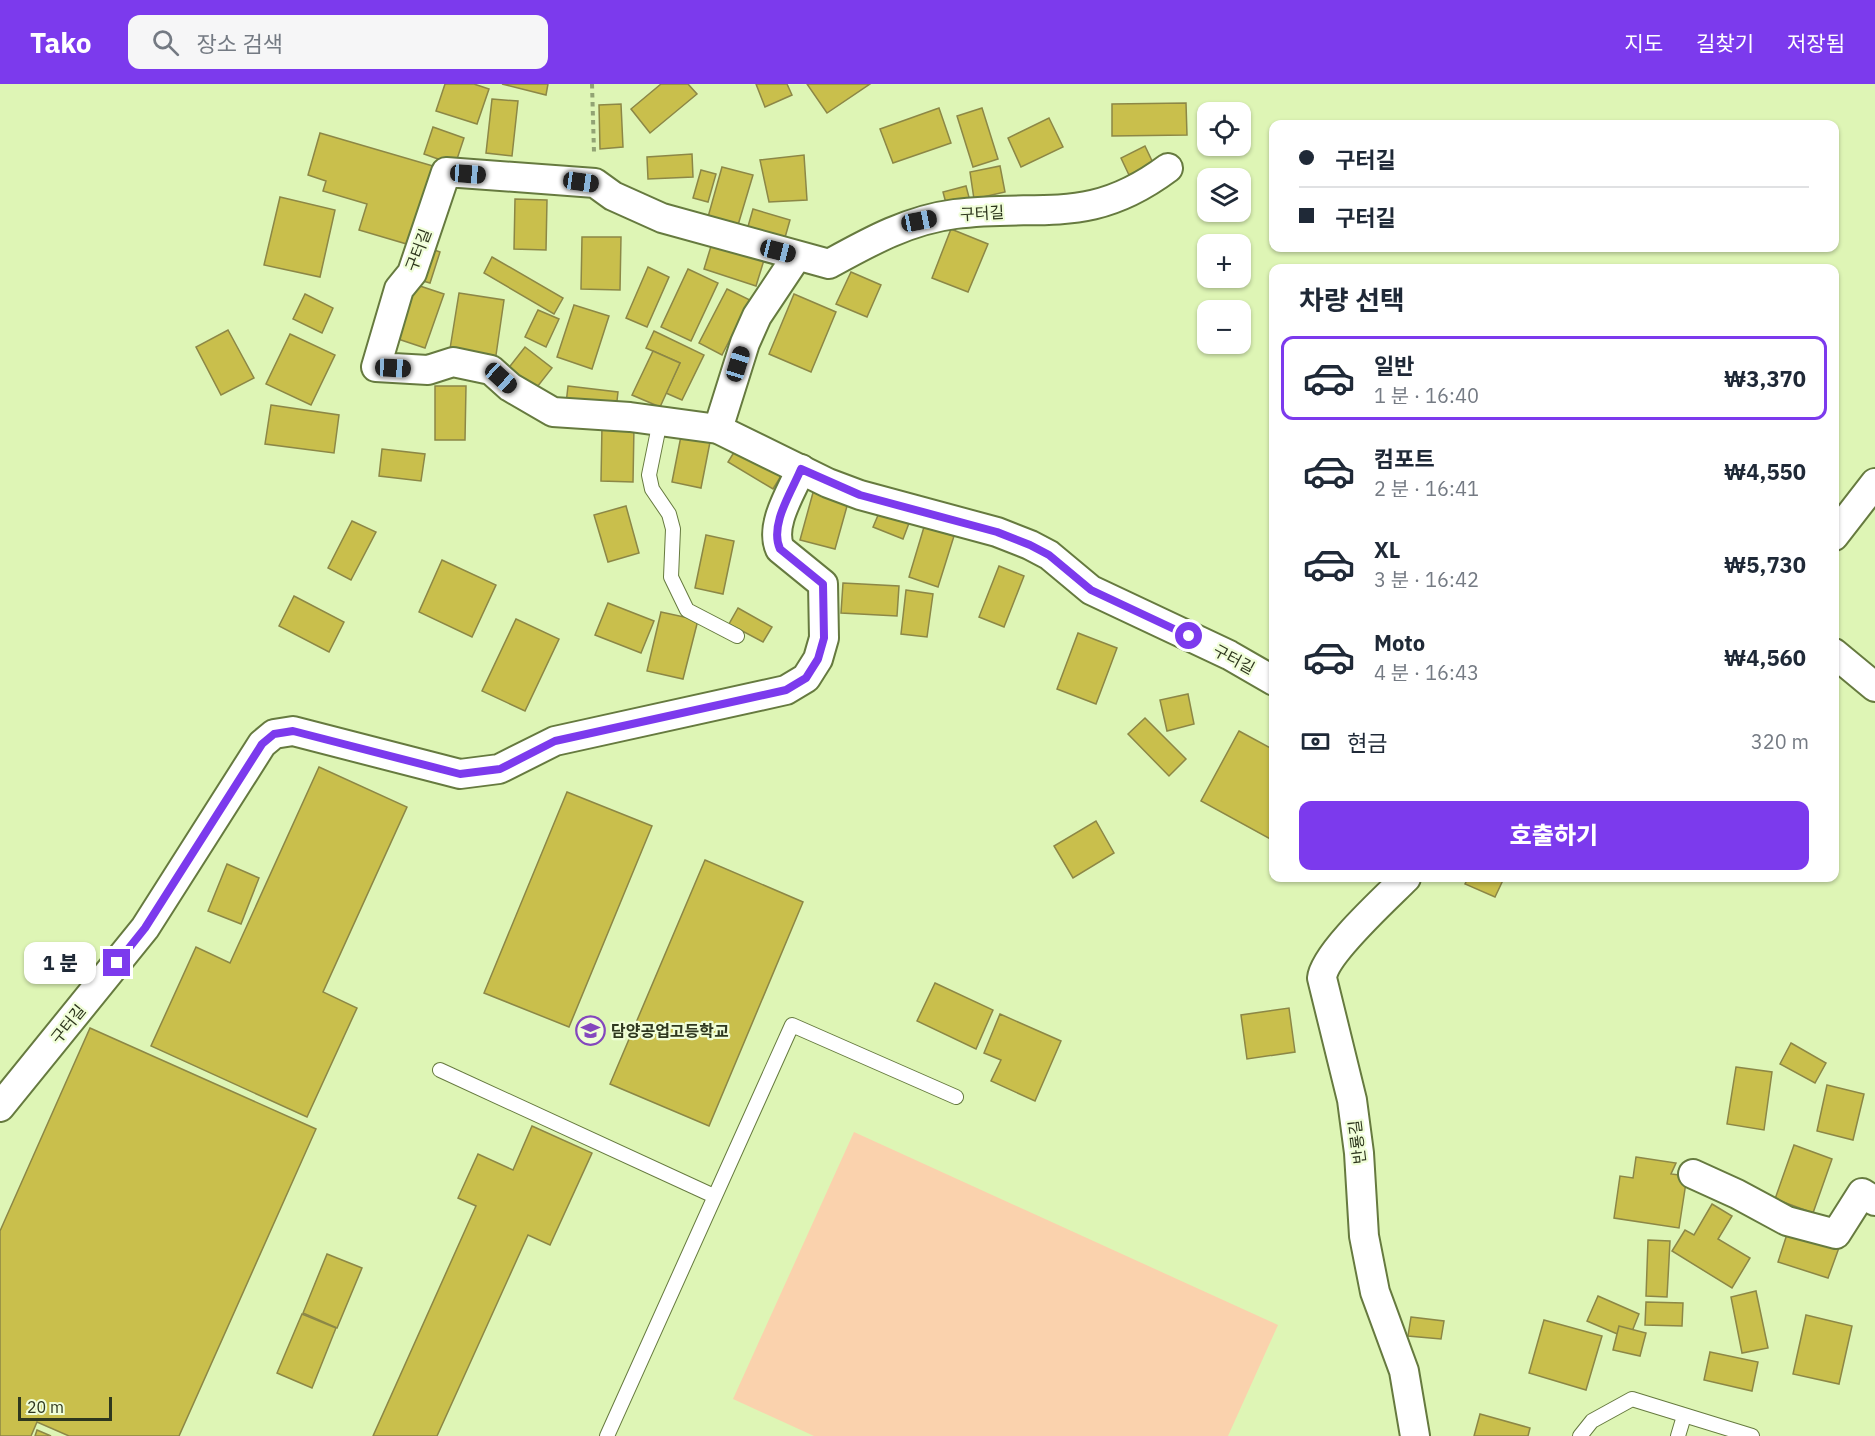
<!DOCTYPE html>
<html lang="ko">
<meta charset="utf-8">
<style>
:root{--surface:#fff;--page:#f6f6f7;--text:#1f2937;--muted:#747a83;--line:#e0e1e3;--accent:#7c3aed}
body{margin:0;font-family:"IBM Plex Sans","Noto Sans KR",sans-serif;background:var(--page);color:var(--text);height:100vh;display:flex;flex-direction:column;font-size:22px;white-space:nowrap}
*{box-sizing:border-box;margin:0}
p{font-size:20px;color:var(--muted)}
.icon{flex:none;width:33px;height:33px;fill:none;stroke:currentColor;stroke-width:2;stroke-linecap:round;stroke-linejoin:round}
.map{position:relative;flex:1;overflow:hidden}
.panel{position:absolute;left:1269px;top:180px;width:570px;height:618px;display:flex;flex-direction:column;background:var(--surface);border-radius:12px;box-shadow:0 2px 4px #0004}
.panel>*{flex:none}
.hud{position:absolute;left:1269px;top:36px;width:570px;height:132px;border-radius:12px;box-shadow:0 2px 4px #0004;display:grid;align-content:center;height:132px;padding:0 30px;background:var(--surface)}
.controls{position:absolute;left:1197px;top:18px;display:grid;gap:12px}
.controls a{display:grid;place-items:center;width:54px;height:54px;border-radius:12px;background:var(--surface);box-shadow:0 2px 4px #0004;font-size:30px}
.scale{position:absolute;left:18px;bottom:15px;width:94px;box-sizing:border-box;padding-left:6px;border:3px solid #2e371e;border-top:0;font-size:16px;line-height:21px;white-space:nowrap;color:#2e371e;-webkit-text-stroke:4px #f0fed8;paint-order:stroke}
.end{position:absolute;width:27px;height:27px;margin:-14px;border:8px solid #7c3aed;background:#fff;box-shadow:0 0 0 3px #fff}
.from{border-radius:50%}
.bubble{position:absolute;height:42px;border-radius:12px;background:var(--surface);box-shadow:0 2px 4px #0004;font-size:20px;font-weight:800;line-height:42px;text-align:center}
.car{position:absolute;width:18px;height:36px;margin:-18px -9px;border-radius:8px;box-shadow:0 0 4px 2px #0007;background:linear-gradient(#222 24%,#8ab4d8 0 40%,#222 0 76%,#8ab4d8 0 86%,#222 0)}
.hud b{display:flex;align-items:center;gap:21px;height:57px;font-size:22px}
.hud b+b{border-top:2px solid var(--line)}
.hud i{width:15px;height:15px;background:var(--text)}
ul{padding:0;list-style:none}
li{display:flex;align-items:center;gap:18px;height:84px;margin:0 12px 9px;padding:0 18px;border:3px solid transparent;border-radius:12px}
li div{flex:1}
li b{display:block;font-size:22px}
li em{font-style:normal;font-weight:800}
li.current{border-color:var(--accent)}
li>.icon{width:54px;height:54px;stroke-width:1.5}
h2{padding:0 30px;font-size:27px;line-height:72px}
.pay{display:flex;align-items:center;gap:15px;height:66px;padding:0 30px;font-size:22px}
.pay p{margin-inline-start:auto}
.cta{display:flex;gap:12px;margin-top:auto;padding:12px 30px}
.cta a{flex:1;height:69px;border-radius:12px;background:var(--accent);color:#fff;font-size:24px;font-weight:800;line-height:69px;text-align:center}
header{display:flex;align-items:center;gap:36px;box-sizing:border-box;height:84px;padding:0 30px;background:var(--accent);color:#fff}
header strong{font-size:28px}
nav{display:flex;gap:33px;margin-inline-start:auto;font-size:21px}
.search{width:420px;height:54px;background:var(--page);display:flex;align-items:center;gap:15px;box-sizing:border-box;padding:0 21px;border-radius:12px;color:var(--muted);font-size:22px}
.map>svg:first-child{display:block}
</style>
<header>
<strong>Tako</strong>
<div class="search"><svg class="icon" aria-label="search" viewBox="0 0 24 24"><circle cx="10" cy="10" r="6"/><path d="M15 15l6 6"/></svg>장소 검색</div>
<nav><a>지도</a><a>길찾기</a><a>저장됨</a></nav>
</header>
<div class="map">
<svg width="1875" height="1352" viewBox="0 0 1875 1352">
<rect width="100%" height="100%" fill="#def5b5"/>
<path fill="#fad2ad" d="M854,1048L1278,1241L1228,1352H814L733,1315Z"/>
<g fill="#c9bf4c" stroke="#8c8746" stroke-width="1.5">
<path d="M445,0H474L489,5L477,40L436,27Z"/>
<path d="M502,0H548L546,11Z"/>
<path d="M661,0H688L697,10L650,49L631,25Z"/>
<path d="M756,0H787L792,11L765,23Z"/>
<path d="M807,0H870L827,29Z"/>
<path d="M492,15L518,17L512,72L486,69Z"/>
<path d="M1186,19L1187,51L1112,52V20Z"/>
<path d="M621,20L623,63L600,65L599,21Z"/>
<path d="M939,24L951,59L893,79L880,45Z"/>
<path d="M982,24L998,75L973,83L957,32Z"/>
<path d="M1049,34L1063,63L1021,83L1008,54Z"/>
<path d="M433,43L464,54L455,81L424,70Z"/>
<path d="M320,49L433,82L410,161L359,146L367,120L323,107L326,97L308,91Z"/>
<path d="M1145,62L1153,79L1129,91L1121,74Z"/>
<path d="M692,70L693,93L648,95L647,73Z"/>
<path d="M804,71L807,116L769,118L760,76Z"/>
<path d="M1000,82L1005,108L974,115L970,88Z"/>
<path d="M722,83L753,91L738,141L708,133Z"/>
<path d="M701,86L716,90L708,118L693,114Z"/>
<path d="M966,102L970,117L947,123L943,108Z"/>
<path d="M280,113L335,126L320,193L264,181Z"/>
<path d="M515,115L547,116L546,166L514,165Z"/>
<path d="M753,125L790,136L784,157L747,146Z"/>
<path d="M951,145L988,160L968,208L932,194Z"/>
<path d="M582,153H621L620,206L581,205Z"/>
<path d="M712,159L764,176L756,202L704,185Z"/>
<path d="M426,163L440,168L430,199L416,195Z"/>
<path d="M492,173L563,214L554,230L484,189Z"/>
<path d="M648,183L669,193L647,243L626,234Z"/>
<path d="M688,185L718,199L691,257L661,243Z"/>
<path d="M851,188L881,201L867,233L836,220Z"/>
<path d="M411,199L444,210L425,264L392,253Z"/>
<path d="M727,205L750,216L722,271L699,259Z"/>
<path d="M459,209L504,216L495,278L449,271Z"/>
<path d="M305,210L333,224L322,249L293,235Z"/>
<path d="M794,210L836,228L811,288L769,270Z"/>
<path d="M574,221L609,232L592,285L557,273Z"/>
<path d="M538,226L559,235L546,263L525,253Z"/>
<path d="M228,246L254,294L221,311L196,263Z"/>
<path d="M654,247L704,271L682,316L666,309L680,279L646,264Z"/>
<path d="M290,250L335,271L311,321L266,300Z"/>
<path d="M525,263L552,284L534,307L507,286Z"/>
<path d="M653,267L680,279L660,323L632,311Z"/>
<path d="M435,302H466L465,356H435Z"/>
<path d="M568,302L618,308L616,326L566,320Z"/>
<path d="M271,321L339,331L334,369L265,360Z"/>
<path d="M602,341L634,342L633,398L601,397Z"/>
<path d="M682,347L711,353L701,404L672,398Z"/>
<path d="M382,365L425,370L421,397L379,392Z"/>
<path d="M736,365L781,392L773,405L728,378Z"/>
<path d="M814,405L849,415L835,465L800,456Z"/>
<path d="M626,422L639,469L608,478L594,431Z"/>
<path d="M882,422L911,434L903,455L873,443Z"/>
<path d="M352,437L376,448L351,496L328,484Z"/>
<path d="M924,443L954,452L938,503L909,493Z"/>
<path d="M706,451L734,457L723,510L695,504Z"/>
<path d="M442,476L496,501L472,553L419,528Z"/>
<path d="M999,482L1024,492L1004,543L979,533Z"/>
<path d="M843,499L899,502L897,532L841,529Z"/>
<path d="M906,506L933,510L927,553L901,550Z"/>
<path d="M294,512L344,538L329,568L279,542Z"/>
<path d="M608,519L654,537L641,569L595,551Z"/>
<path d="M738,524L772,543L763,558L729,540Z"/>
<path d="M661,528L698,536L683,595L647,587Z"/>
<path d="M516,535L559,555L525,627L482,607Z"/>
<path d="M1078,549L1117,564L1096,620L1057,605Z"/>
<path d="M1188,610L1194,640L1167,647L1160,616Z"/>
<path d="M1145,634L1186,675L1169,692L1128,650Z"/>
<path d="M1239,647L1274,666V757L1201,717Z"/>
<path d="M319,683L407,723L323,908L357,924L307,1033L151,962L196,863L230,879Z"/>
<path d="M567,708L652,742L569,943L484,909Z"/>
<path d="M1096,737L1114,769L1073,794L1054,762Z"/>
<path d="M705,776L803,818L709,1042L610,1000Z"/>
<path d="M227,780L259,794L241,840L208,827Z"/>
<path d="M1468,794H1504L1495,813L1465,800Z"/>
<path d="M935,899L993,926L976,965L917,937Z"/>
<path d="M1289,924L1295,968L1247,975L1241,931Z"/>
<path d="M1000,930L1061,957L1035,1017L991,997L1001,976L984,969Z"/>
<path d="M90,944L316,1045L179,1352H69L37,1338L31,1352H0V1147Z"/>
<path d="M1791,959L1826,979L1815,999L1780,980Z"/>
<path d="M1736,983L1772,988L1764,1046L1727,1040Z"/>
<path d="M1827,1001L1864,1010L1853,1056L1817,1047Z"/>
<path d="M532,1042L592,1069L550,1161L528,1151L437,1352H373L476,1122L458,1114L478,1070L513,1086Z"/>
<path d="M1794,1061L1832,1075L1813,1129L1775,1115Z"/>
<path d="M1636,1073L1676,1079L1671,1090L1687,1092L1679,1144L1614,1134L1620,1092L1633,1094Z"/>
<path d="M1712,1120L1732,1132L1718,1155L1750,1174L1732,1204L1672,1167L1685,1146L1694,1151Z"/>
<path d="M1789,1144L1840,1161L1828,1194L1778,1178Z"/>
<path d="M1648,1156L1670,1157L1667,1213L1646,1212Z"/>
<path d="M327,1170L362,1184L337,1244L303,1229Z"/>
<path d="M1756,1207L1768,1264L1742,1269L1731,1213Z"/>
<path d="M1598,1212L1639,1230L1629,1255L1587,1237Z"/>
<path d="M1646,1218L1683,1219L1682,1242L1645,1241Z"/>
<path d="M302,1230L336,1244L312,1304L277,1289Z"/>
<path d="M1806,1231L1852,1242L1839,1300L1793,1290Z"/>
<path d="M1411,1233L1444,1237L1441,1255L1408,1252Z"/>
<path d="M1544,1236L1602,1252L1586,1306L1529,1289Z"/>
<path d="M1619,1242L1646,1249L1640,1272L1613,1266Z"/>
<path d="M1710,1268L1758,1278L1752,1307L1704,1296Z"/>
<path d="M1480,1330L1530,1344L1528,1352H1474Z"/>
<path d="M37,1346L51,1352H35Z"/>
</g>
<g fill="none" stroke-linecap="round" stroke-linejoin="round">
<defs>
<g id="service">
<path d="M660,337L649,391L652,405L669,430L673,445L671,493L687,526L737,552"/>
<path d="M440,986L714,1112"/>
<path d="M607,1352L792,941L956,1013"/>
<path d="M1580,1352L1592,1337L1632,1315L1752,1352"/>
<path d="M1678,1352L1684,1332"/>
</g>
<g id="minor">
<path d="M1168,84C1089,143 1042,119 955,130C908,136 869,158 829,180L662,134L613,112L595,99L446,88L412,189L399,205L376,283L428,286L453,278L491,286L510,303L553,328L630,333L718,345L828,399L860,411L997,448L1030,461L1049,471L1091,506L1229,571L1274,597"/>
<path d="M718,345L745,259L757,232L797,172"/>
<path d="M1834,452L1875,399"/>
<path d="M1834,569L1875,603"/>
<path d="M1406,794C1386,814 1324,870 1322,894L1352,1016L1359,1069L1364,1152L1375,1208L1404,1287L1415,1352"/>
<path d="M0,1023L145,844L262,660L274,650L293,647L460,690L499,685L555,657L786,606L806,594L818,575L824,554L823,500L780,465C769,441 792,407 801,385"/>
<path d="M1693,1090L1737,1110L1787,1137L1836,1150L1862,1109L1875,1117"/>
</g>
</defs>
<use href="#service" stroke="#667a3f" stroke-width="16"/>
<use href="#minor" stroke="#667a3f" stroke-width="32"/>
<path stroke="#92a374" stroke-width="4" stroke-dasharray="4.5 4.5" stroke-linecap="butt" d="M592,0L594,68"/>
<use href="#service" stroke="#fff" stroke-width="14"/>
<use href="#minor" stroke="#fff" stroke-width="28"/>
</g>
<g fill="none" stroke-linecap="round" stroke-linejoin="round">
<path stroke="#7c3aed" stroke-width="8" d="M117,879L145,844L262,660L274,650L293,647L460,690L500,685L555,657L786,606L806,594L818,575L824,554L823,500L780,465C769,441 792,407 801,385L860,411L997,448L1030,461L1049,471L1091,506L1189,552"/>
</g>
<defs>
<symbol id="school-ring" viewBox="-11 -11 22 22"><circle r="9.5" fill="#f0fed8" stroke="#8447bd" stroke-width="1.5"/><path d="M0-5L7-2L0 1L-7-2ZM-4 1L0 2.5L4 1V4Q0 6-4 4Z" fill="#8447bd"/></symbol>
</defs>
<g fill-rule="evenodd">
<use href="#school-ring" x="574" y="930" width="33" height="33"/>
</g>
<g text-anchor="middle" stroke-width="4.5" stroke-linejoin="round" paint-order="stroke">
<g font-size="16" fill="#2e371e" stroke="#f0fed8">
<text transform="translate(982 129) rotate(-3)" y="6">구터길</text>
<text transform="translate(418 166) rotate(-69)" y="6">구터길</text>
<text transform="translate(1234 575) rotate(28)" y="6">구터길</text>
<text transform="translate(68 940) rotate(-51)" y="6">구터길</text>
<text transform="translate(1357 1058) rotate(-97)" y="6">반룡길</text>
</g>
<g font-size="16" font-weight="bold" fill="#2e371e" stroke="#f0fed8" text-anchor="start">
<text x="611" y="953">담양공업고등학교</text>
</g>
</g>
</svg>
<div class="controls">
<a><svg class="icon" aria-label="locate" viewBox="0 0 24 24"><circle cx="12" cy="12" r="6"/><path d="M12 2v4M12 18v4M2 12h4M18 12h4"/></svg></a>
<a><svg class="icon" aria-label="layers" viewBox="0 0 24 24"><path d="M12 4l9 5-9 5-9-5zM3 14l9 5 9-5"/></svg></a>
<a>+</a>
<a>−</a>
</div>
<div class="scale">20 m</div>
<i class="end from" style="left:1189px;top:552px"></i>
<i class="end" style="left:117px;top:879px"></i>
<div class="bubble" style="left:24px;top:858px;width:72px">1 분</div>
<i class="car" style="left:468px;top:90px;rotate:94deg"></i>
<i class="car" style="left:581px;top:98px;rotate:98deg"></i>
<i class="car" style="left:919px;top:137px;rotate:79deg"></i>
<i class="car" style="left:778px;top:167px;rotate:104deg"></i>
<i class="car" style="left:738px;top:280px;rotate:17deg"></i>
<i class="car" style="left:393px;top:284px;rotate:93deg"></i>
<i class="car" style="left:501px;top:294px;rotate:132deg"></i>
<div class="hud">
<b><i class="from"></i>구터길</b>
<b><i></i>구터길</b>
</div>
<section class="panel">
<h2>차량 선택</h2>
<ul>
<li class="current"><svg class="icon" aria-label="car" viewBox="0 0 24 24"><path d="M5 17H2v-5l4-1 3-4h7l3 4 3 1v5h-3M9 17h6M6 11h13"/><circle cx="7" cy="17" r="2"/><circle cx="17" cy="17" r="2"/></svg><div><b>일반</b><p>1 분 · 16:40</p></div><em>₩3,370</em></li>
<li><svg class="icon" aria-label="car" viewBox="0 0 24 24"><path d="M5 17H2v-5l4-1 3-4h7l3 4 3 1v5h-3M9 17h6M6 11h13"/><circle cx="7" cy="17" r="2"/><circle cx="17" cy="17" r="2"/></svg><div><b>컴포트</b><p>2 분 · 16:41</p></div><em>₩4,550</em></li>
<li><svg class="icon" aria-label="car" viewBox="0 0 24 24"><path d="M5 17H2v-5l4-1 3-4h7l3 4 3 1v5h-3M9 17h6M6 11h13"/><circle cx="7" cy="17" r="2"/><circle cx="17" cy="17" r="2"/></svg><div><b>XL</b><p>3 분 · 16:42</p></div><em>₩5,730</em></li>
<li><svg class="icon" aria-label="car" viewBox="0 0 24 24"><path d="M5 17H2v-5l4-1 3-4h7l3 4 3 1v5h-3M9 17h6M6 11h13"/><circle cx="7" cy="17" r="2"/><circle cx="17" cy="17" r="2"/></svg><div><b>Moto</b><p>4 분 · 16:43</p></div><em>₩4,560</em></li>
</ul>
<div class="pay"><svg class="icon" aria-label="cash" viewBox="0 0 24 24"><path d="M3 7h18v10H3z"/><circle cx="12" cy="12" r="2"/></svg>현금<p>320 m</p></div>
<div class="cta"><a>호출하기</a></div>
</section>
</div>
